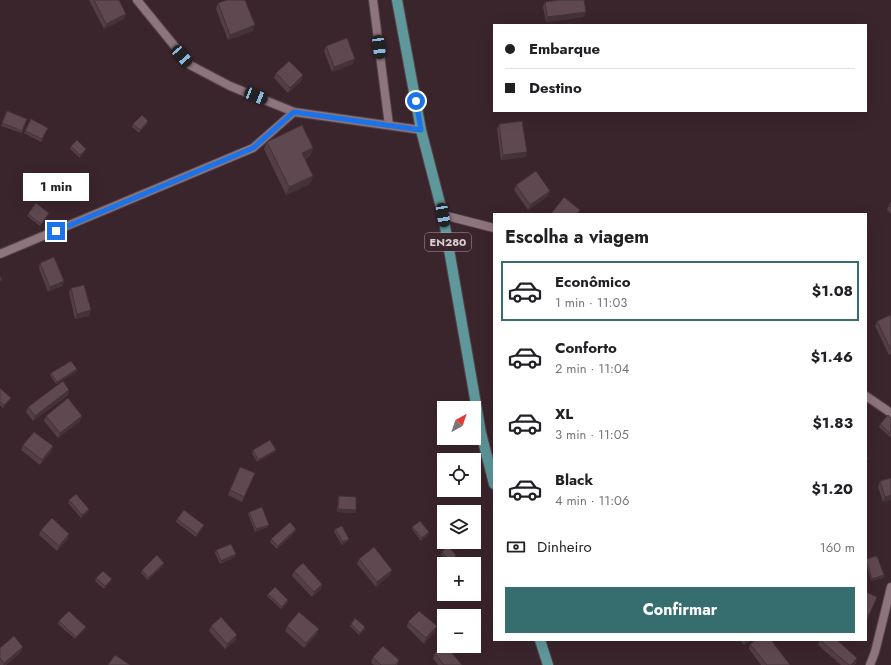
<!DOCTYPE html>
<html lang="pt">
<meta charset="utf-8">
<style>
:root{--surface:#fff;--page:#f2f2f2;--text:#202124;--muted:#757577;--line:#e0e0e0;--accent:#366e70}
body{margin:0;font-family:Jost,sans-serif;background:var(--page);color:var(--text);height:100vh;display:flex;flex-direction:column;font-size:15px;white-space:nowrap}
*{box-sizing:border-box;margin:0}
p{font-size:13px;color:var(--muted)}
.icon{flex:none;width:22px;height:22px;fill:none;stroke:currentColor;stroke-width:2;stroke-linecap:round;stroke-linejoin:round}
.map{position:relative;flex:1;overflow:hidden}
.panel{position:absolute;left:493px;top:213px;width:374px;height:428px;display:flex;flex-direction:column;background:var(--surface);border-radius:0px;box-shadow:0 4px 16px #0002}
.panel>*{flex:none}
.hud{position:absolute;left:493px;top:24px;width:374px;height:88px;border-radius:0px;box-shadow:0 4px 16px #0002;display:grid;align-content:center;height:88px;padding:0 12px;background:var(--surface)}
.needle{width:26px;rotate:40deg}
.controls{position:absolute;left:437px;top:401px;display:grid;gap:8px}
.controls a{display:grid;place-items:center;width:44px;height:44px;border-radius:0px;background:var(--surface);box-shadow:0 4px 16px #0002;font-size:20px}
.end{position:absolute;width:18px;height:18px;margin:-9px;border:5px solid #1a73e8;background:#fff;box-shadow:0 0 0 2px #fff}
.from{border-radius:50%}
.bubble{position:absolute;height:28px;border-radius:0px;background:var(--surface);box-shadow:0 4px 16px #0002;font-size:13px;font-weight:700;line-height:28px;text-align:center}
.car{position:absolute;width:12px;height:24px;margin:-12px -6px;border-radius:5px;box-shadow:0 0 3px 1px #0007;background:linear-gradient(#222 24%,#8ab4d8 0 40%,#222 0 76%,#8ab4d8 0 86%,#222 0)}
.hud b{display:flex;align-items:center;gap:14px;height:38px;font-size:15px}
.hud b+b{border-top:1px solid var(--line)}
.hud i{width:10px;height:10px;background:var(--text)}
ul{padding:0;list-style:none}
li{display:flex;align-items:center;gap:12px;height:60px;margin:0 8px 6px;padding:0 4px;border:2px solid transparent;border-radius:0px}
li div{flex:1}
li b{display:block;font-size:15px}
li em{font-style:normal;font-weight:700}
li.active{border-color:var(--accent)}
li>.icon{width:36px;height:36px;stroke-width:1.5}
h2{padding:0 12px;font-size:18px;line-height:48px}
.pay{display:flex;align-items:center;gap:10px;height:44px;padding:0 12px;font-size:15px}
.pay p{margin-inline-start:auto}
.cta{display:flex;gap:8px;margin-top:auto;padding:8px 12px}
.cta a{flex:1;height:46px;border-radius:0px;background:var(--accent);color:#fff;font-size:16px;font-weight:700;line-height:46px;text-align:center}
.map>svg:first-child{display:block}
</style>
<div class="map">
<svg width="891" height="665" viewBox="0 0 891 665">
<rect width="100%" height="100%" fill="#3b252d"/>
<g fill="none" stroke-linecap="round" stroke-linejoin="round">
<defs>
<g id="street">
<path d="M137,0L190,65L230,86L294,112L421,130"/>
<path d="M373,0L389,125"/>
<path d="M443,215L494,228"/>
<path d="M0,254L253,148L294,112"/>
<path d="M866,396L891,413"/>
<path d="M870,665L875,652L891,587"/>
</g>
<g id="primary">
<path d="M397,0L421,130L443,215L481,433L494,484"/>
<path d="M540,640L548,665"/>
</g>
</defs>
<use href="#street" stroke="#55444b" stroke-width="10"/>
<use href="#primary" stroke="#55444b" stroke-width="12"/>
<use href="#street" stroke="#8e747d" stroke-width="8"/>
<use href="#primary" stroke="#5f989b" stroke-width="10"/>
</g>
<g fill="#533e46">
<path d="M89,0H119L124,19L104,29Z"/>
<path d="M545,2L584,17L546,22L543,7Z"/>
<path d="M218,3L253,31L228,40L216,9Z"/>
<path d="M326,46L353,64L332,72L324,51Z"/>
<path d="M276,73L303,75L301,81L288,93L274,78Z"/>
<path d="M7,111L27,119L22,133L1,126Z"/>
<path d="M148,121L147,124L139,133L132,127L133,124Z"/>
<path d="M499,124L527,152L525,157L501,160L497,129Z"/>
<path d="M48,128L41,142L24,133L25,131Z"/>
<path d="M267,142L313,148L310,156L305,159L310,184L286,195L264,149Z"/>
<path d="M71,146L85,152L80,158L70,149Z"/>
<path d="M516,185L550,191L548,196L528,210L514,190Z"/>
<path d="M891,202V214L887,210L889,205Z"/>
<path d="M28,214L48,215L40,226L27,216Z"/>
<path d="M40,263L64,281L62,286L48,292L39,268Z"/>
<path d="M71,288L89,316L75,319L69,293Z"/>
<path d="M891,315V354L889,355L875,326L877,321Z"/>
<path d="M77,369L76,372L56,384L50,375L51,373Z"/>
<path d="M0,388L10,400L3,408L0,405Z"/>
<path d="M68,395L33,421L26,412L28,407Z"/>
<path d="M46,416L80,421L58,438L44,421Z"/>
<path d="M891,418V438L879,427L880,424Z"/>
<path d="M23,445L53,446L51,452L40,465L21,450Z"/>
<path d="M253,450H276L275,452L257,462L252,453Z"/>
<path d="M253,478L242,502L228,495L230,490Z"/>
<path d="M891,478V500L883,502L878,487L880,481Z"/>
<path d="M339,496L356,510L355,513L337,512L338,499Z"/>
<path d="M69,500L89,509L88,512L81,518L68,503Z"/>
<path d="M249,512L268,527L255,532L248,514Z"/>
<path d="M177,519L204,525L203,527L196,537L176,522Z"/>
<path d="M412,527L428,535L421,541L412,529Z"/>
<path d="M296,529L295,532L277,549L270,542L271,539Z"/>
<path d="M335,529L349,539L348,541L342,545L334,532Z"/>
<path d="M41,530L68,539L57,551L39,535Z"/>
<path d="M216,550L235,557L220,564L215,553Z"/>
<path d="M442,552L456,555L455,558L449,563L441,554Z"/>
<path d="M359,559L392,570L390,575L376,587L357,564Z"/>
<path d="M866,559L884,575L883,578L871,581L866,563Z"/>
<path d="M164,563L163,566L148,580L141,573L142,570Z"/>
<path d="M294,571L322,584L321,589L312,597L292,576Z"/>
<path d="M96,578L111,581L104,589L95,581Z"/>
<path d="M866,592L875,602L867,620L866,619Z"/>
<path d="M268,594L288,600V602L281,609L267,596Z"/>
<path d="M59,621L85,629L75,639L58,624Z"/>
<path d="M408,622L435,632L424,644L407,627Z"/>
<path d="M351,624L365,627L364,630L359,635L350,626Z"/>
<path d="M211,626L236,640L225,649L209,631Z"/>
<path d="M287,626L317,634L304,648L285,631Z"/>
<path d="M740,640H751L744,645Z"/>
<path d="M820,640L856,663L854,665H841L818,645Z"/>
<path d="M750,644L790,665H761L749,649Z"/>
<path d="M0,648L21,652L6,665H0Z"/>
<path d="M435,653L462,665H438L433,658Z"/>
<path d="M373,657L399,660L397,665H374L371,663Z"/>
</g>
<g fill="#433239">
<path d="M586,12L584,17L546,22L547,17Z"/>
<path d="M126,14L124,19L104,29L106,24Z"/>
<path d="M255,25L253,31L228,40L230,35Z"/>
<path d="M355,59L353,64L332,72L334,67Z"/>
<path d="M303,75L301,81L288,93L290,88Z"/>
<path d="M148,121L147,124L139,133L140,130Z"/>
<path d="M313,148L310,156L299,161L302,153Z"/>
<path d="M86,149L85,152L80,158V155Z"/>
<path d="M527,152L525,157L501,160L503,155Z"/>
<path d="M313,176L310,184L286,195L289,187Z"/>
<path d="M550,191L548,196L528,210L530,205Z"/>
<path d="M64,281L62,286L48,292L50,287Z"/>
<path d="M91,310L89,316L75,319L77,314Z"/>
<path d="M77,369L76,372L56,384L57,382Z"/>
<path d="M69,390L68,395L33,421L35,416Z"/>
<path d="M11,398L10,400L3,408L4,405Z"/>
<path d="M82,416L80,421L58,438L60,433Z"/>
<path d="M53,446L51,452L40,465L42,460Z"/>
<path d="M276,450L275,452L257,462L258,460Z"/>
<path d="M891,495V500L883,502L885,497Z"/>
<path d="M89,509L88,512L81,518L82,515Z"/>
<path d="M338,509L356,510L355,513L337,512Z"/>
<path d="M204,525L203,527L196,537L197,534Z"/>
<path d="M269,525L268,527L255,532L256,529Z"/>
<path d="M296,529L295,532L277,549L278,546Z"/>
<path d="M429,532L428,535L421,541L422,538Z"/>
<path d="M69,534L68,539L57,551L59,546Z"/>
<path d="M349,539L348,541L342,545L343,542Z"/>
<path d="M236,554L235,557L220,564L221,561Z"/>
<path d="M456,555L455,558L449,563L450,561Z"/>
<path d="M164,563L163,566L148,580V578Z"/>
<path d="M392,570L390,575L376,587L377,582Z"/>
<path d="M884,575L883,578L871,581L872,579Z"/>
<path d="M112,579L111,581L104,589L105,586Z"/>
<path d="M322,584L321,589L312,597L314,592Z"/>
<path d="M288,600V602L281,609L282,607Z"/>
<path d="M437,626L435,632L424,644L426,638Z"/>
<path d="M86,627L85,629L75,639L76,637Z"/>
<path d="M365,627L364,630L359,635L360,633Z"/>
<path d="M319,629L317,634L304,648L306,643Z"/>
<path d="M237,635L236,640L225,649L227,644Z"/>
<path d="M746,640H751L744,645Z"/>
<path d="M23,647L21,652L6,665H3L4,663Z"/>
<path d="M857,658L856,663L854,665H851Z"/>
</g>
<g fill="#604851" stroke="#433239">
<path d="M94,0H119L126,14L106,24Z"/>
<path d="M227,0H245L255,25L230,35L218,3Z"/>
<path d="M559,0H584L586,12L547,17L545,2Z"/>
<path d="M347,38L355,59L334,67L326,46Z"/>
<path d="M289,61L303,75L290,88L276,73Z"/>
<path d="M7,111L27,119L22,131L2,123Z"/>
<path d="M142,115L148,121L140,130L133,124Z"/>
<path d="M31,119L48,128L42,139L25,131Z"/>
<path d="M522,121L527,152L503,155L499,124Z"/>
<path d="M302,125L313,148L302,153L313,176L289,187L267,142Z"/>
<path d="M77,140L86,149L80,155L71,146Z"/>
<path d="M536,171L550,191L530,205L516,185Z"/>
<path d="M564,197L580,210L577,214H551Z"/>
<path d="M891,202V207L889,205Z"/>
<path d="M36,203L49,213L41,224L28,214Z"/>
<path d="M54,257L64,281L50,287L40,263Z"/>
<path d="M0,276L2,280L0,281Z"/>
<path d="M84,285L91,310L77,314L71,288Z"/>
<path d="M891,315V350L877,321Z"/>
<path d="M71,361L77,369L57,382L51,373Z"/>
<path d="M63,381L69,390L35,416L28,407Z"/>
<path d="M0,388L11,398L4,405L0,402Z"/>
<path d="M68,398L82,416L60,433L46,416Z"/>
<path d="M888,415L891,418V434L880,424Z"/>
<path d="M34,432L53,446L42,460L23,445Z"/>
<path d="M270,440L276,450L258,460L253,450Z"/>
<path d="M866,456L868,458L866,461Z"/>
<path d="M240,467L255,473L244,497L230,490Z"/>
<path d="M891,478V495L885,497L880,481Z"/>
<path d="M76,494L89,509L82,515L69,500Z"/>
<path d="M339,496L356,497V510L338,509Z"/>
<path d="M262,507L269,525L256,529L249,512Z"/>
<path d="M184,510L204,525L197,534L177,519Z"/>
<path d="M52,518L69,534L59,546L41,530Z"/>
<path d="M420,521L429,532L422,538L412,527Z"/>
<path d="M290,522L296,529L278,546L271,539Z"/>
<path d="M342,526L349,539L343,542L335,529Z"/>
<path d="M231,544L236,554L221,561L216,550Z"/>
<path d="M448,546L456,555L450,561L442,552Z"/>
<path d="M374,547L392,570L377,582L359,559Z"/>
<path d="M157,555L164,563L148,578L142,570Z"/>
<path d="M877,556L884,575L872,579L866,559Z"/>
<path d="M303,563L322,584L314,592L294,571Z"/>
<path d="M103,571L112,579L105,586L96,578Z"/>
<path d="M275,587L288,600L282,607L268,594Z"/>
<path d="M866,592L877,597L869,615L866,613Z"/>
<path d="M69,611L86,627L76,637L59,621Z"/>
<path d="M419,611L437,626L426,638L408,622Z"/>
<path d="M299,612L319,629L306,643L287,626Z"/>
<path d="M221,617L237,635L227,644L211,626Z"/>
<path d="M355,618L365,627L360,633L351,624Z"/>
<path d="M14,636L23,647L4,663L0,658V648Z"/>
<path d="M756,640H771L790,665H767L750,644Z"/>
<path d="M820,640H837L857,658L851,665H849Z"/>
<path d="M444,645V646H446L462,665H444L435,653Z"/>
<path d="M383,646L399,660L395,665H381L373,657Z"/>
<path d="M115,655L130,665H108Z"/>
</g>
<g fill="none" stroke-linecap="round" stroke-linejoin="round">
<path stroke="#1a73e8" stroke-width="5" d="M56,231L253,148L294,112L421,130L416,101"/>
</g>
<g text-anchor="middle" stroke-width="4" stroke-linejoin="round" paint-order="stroke">
<rect fill="#3b252d" stroke="#ac9ba1" stroke-width="1" x="425" y="233" width="46" height="18" rx="3"/>
<g font-size="11" font-weight="bold" fill="#dcced3">
<text x="448" y="246">EN280</text>
</g>
</g>
</svg>
<div class="controls">
<a><svg class="needle" viewBox="-14 -14 28 28"><path d="M0-13l5 13h-10z" fill="#e53935"/><path d="M0 13l5-13h-10z" fill="#757577"/></svg></a>
<a><svg class="icon" aria-label="locate" viewBox="0 0 24 24"><circle cx="12" cy="12" r="6"/><path d="M12 2v4M12 18v4M2 12h4M18 12h4"/></svg></a>
<a><svg class="icon" aria-label="layers" viewBox="0 0 24 24"><path d="M12 4l9 5-9 5-9-5zM3 14l9 5 9-5"/></svg></a>
<a>+</a>
<a>−</a>
</div>
<i class="end from" style="left:416px;top:101px"></i>
<i class="end" style="left:56px;top:231px"></i>
<div class="bubble" style="left:23px;top:173px;width:66px">1 min</div>
<i class="car" style="left:379px;top:47px;rotate:173deg"></i>
<i class="car" style="left:182px;top:56px;rotate:139deg"></i>
<i class="car" style="left:256px;top:96px;rotate:112deg"></i>
<i class="car" style="left:443px;top:215px;rotate:170deg"></i>
<div class="hud">
<b><i class="from"></i>Embarque</b>
<b><i></i>Destino</b>
</div>
<section class="panel">
<h2>Escolha a viagem</h2>
<ul>
<li class="active"><svg class="icon" aria-label="car" viewBox="0 0 24 24"><path d="M5 17H2v-5l4-1 3-4h7l3 4 3 1v5h-3M9 17h6M6 11h13"/><circle cx="7" cy="17" r="2"/><circle cx="17" cy="17" r="2"/></svg><div><b>Econômico</b><p>1 min · 11:03</p></div><em>$1.08</em></li>
<li><svg class="icon" aria-label="car" viewBox="0 0 24 24"><path d="M5 17H2v-5l4-1 3-4h7l3 4 3 1v5h-3M9 17h6M6 11h13"/><circle cx="7" cy="17" r="2"/><circle cx="17" cy="17" r="2"/></svg><div><b>Conforto</b><p>2 min · 11:04</p></div><em>$1.46</em></li>
<li><svg class="icon" aria-label="car" viewBox="0 0 24 24"><path d="M5 17H2v-5l4-1 3-4h7l3 4 3 1v5h-3M9 17h6M6 11h13"/><circle cx="7" cy="17" r="2"/><circle cx="17" cy="17" r="2"/></svg><div><b>XL</b><p>3 min · 11:05</p></div><em>$1.83</em></li>
<li><svg class="icon" aria-label="car" viewBox="0 0 24 24"><path d="M5 17H2v-5l4-1 3-4h7l3 4 3 1v5h-3M9 17h6M6 11h13"/><circle cx="7" cy="17" r="2"/><circle cx="17" cy="17" r="2"/></svg><div><b>Black</b><p>4 min · 11:06</p></div><em>$1.20</em></li>
</ul>
<div class="pay"><svg class="icon" aria-label="cash" viewBox="0 0 24 24"><path d="M3 7h18v10H3z"/><circle cx="12" cy="12" r="2"/></svg>Dinheiro<p>160 m</p></div>
<div class="cta"><a>Confirmar</a></div>
</section>
</div>
